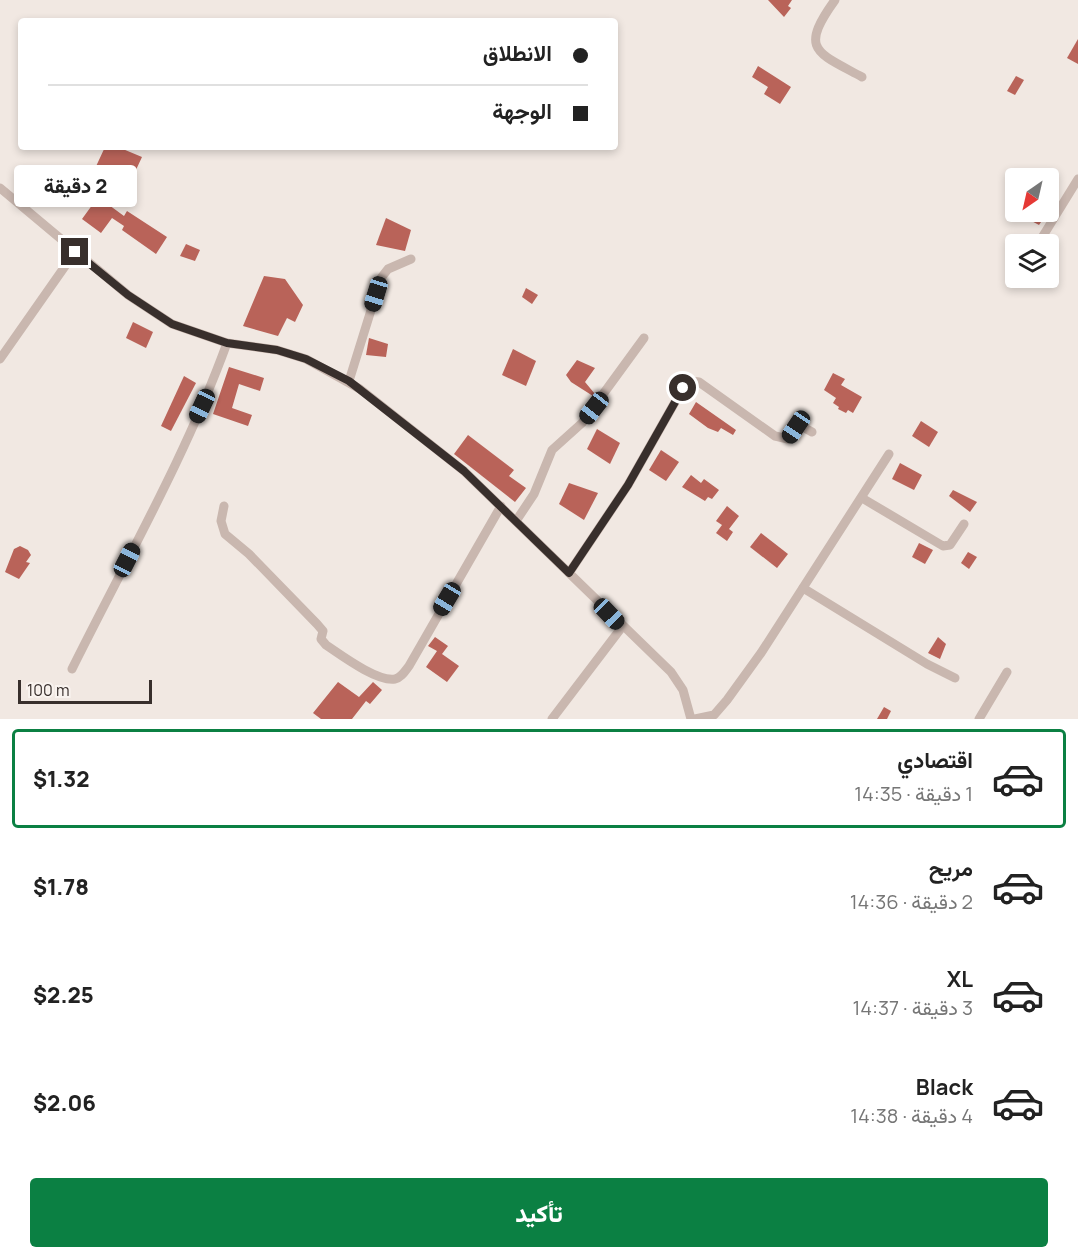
<!DOCTYPE html>
<html lang="ar">
<meta charset="utf-8">
<style>
:root{--surface:#fff;--page:#f6f6f6;--text:#222;--muted:#767676;--line:#e0e0e0;--accent:#0b8043}
body{margin:0;font-family:Manrope,Vazirmatn,sans-serif;background:var(--page);color:var(--text);direction:rtl;height:100vh;display:flex;flex-direction:column;font-size:22px;white-space:nowrap}
*{box-sizing:border-box;margin:0}
p{font-size:20px;color:var(--muted)}
.icon{flex:none;width:33px;height:33px;fill:none;stroke:currentColor;stroke-width:2;stroke-linecap:round;stroke-linejoin:round}
.map{position:relative;height:719px;overflow:hidden;direction:ltr}
.sheet{display:flex;flex-direction:column;background:var(--surface);flex:1}
.sheet>*{flex:none}
.top-card{position:absolute;left:18px;top:18px;width:600px;height:132px;border-radius:6px;box-shadow:0 3px 9px #0003;direction:rtl;display:grid;align-content:center;height:132px;padding:0 30px;background:var(--surface)}
.needle{width:39px;rotate:214deg}
.tools{position:absolute;left:1005px;top:168px;display:grid;gap:12px}
.tools a{display:grid;place-items:center;width:54px;height:54px;border-radius:6px;background:var(--surface);box-shadow:0 3px 9px #0003;font-size:30px}
.scale{position:absolute;left:18px;bottom:15px;width:134px;box-sizing:border-box;padding-left:6px;border:3px solid #382f2c;border-top:0;font-size:16px;line-height:21px;white-space:nowrap;color:#382f2c;-webkit-text-stroke:4px #f9f3ef;paint-order:stroke}
.end{position:absolute;width:27px;height:27px;margin:-14px;border:8px solid #382f2c;background:#fff;box-shadow:0 0 0 3px #fff}
.from{border-radius:50%}
.bubble{position:absolute;height:42px;border-radius:6px;background:var(--surface);box-shadow:0 3px 9px #0003;font-size:20px;font-weight:800;line-height:42px;text-align:center;direction:rtl}
.car{position:absolute;width:18px;height:36px;margin:-18px -9px;border-radius:8px;box-shadow:0 0 4px 2px #0007;background:linear-gradient(#222 24%,#8ab4d8 0 40%,#222 0 76%,#8ab4d8 0 86%,#222 0)}
.top-card b{display:flex;align-items:center;gap:21px;height:57px;font-size:22px}
.top-card b+b{border-top:2px solid var(--line)}
.top-card i{width:15px;height:15px;background:var(--text)}
ul{padding:10px 0 0;list-style:none}
li{display:flex;align-items:center;gap:18px;height:99px;margin:0 12px 9px;padding:0 18px;border:3px solid transparent;border-radius:6px}
li div{flex:1}
li b{display:block;font-size:22px}
li em{font-style:normal;font-weight:800}
li.current{border-color:var(--accent)}
li>.icon{width:54px;height:54px;stroke-width:1.5}
.action{display:flex;gap:12px;margin-top:auto;padding:12px 30px}
.action a{flex:1;height:69px;border-radius:6px;background:var(--accent);color:#fff;font-size:24px;font-weight:800;line-height:69px;text-align:center}
.map>svg:first-child{display:block}
</style>
<div class="map">
<svg width="1078" height="719" viewBox="0 0 1078 719">
<rect width="100%" height="100%" fill="#f1e8e2"/>
<g fill="#b96359">
<path d="M768,0H792L788,6L791,8L784,17Z"/>
<path d="M1078,39V64L1067,58Z"/>
<path d="M758,66L791,87L780,104L764,94L768,87L752,77Z"/>
<path d="M1016,76L1024,80L1015,95L1007,91Z"/>
<path d="M105,147H118L142,157L135,172L131,170L129,174L119,170L112,185L92,175Z"/>
<path d="M98,197L124,216L127,211L167,237L156,254L122,230L124,226L112,218L101,233L82,219Z"/>
<path d="M1027,212H1048L1039,225L1024,217Z"/>
<path d="M386,218L411,230L405,251L376,245Z"/>
<path d="M186,244L200,250L195,261L180,256Z"/>
<path d="M264,276L285,279L303,305L295,322L287,318L278,336L243,326Z"/>
<path d="M526,288L538,295L532,304L522,297Z"/>
<path d="M133,322L153,332L146,348L126,338Z"/>
<path d="M369,338L388,344L386,357L366,355Z"/>
<path d="M513,349L536,361L526,386L502,375Z"/>
<path d="M577,360L595,368L585,382L595,394L593,396L571,382L566,375Z"/>
<path d="M229,367L264,378L260,391L239,384L232,408L252,415L248,426L213,414Z"/>
<path d="M833,373L845,379L841,385L862,397L853,413L848,410L846,413L838,409L839,407L833,403L836,398L824,390Z"/>
<path d="M184,376L196,383L171,431L161,426Z"/>
<path d="M696,402L736,430L733,435L721,428L718,432L708,428L689,414Z"/>
<path d="M921,421L938,432L929,447L912,436Z"/>
<path d="M597,429L620,443L610,464L587,449Z"/>
<path d="M468,435L514,470L509,476L526,488L515,502L454,454Z"/>
<path d="M661,450L679,462L666,481L649,470Z"/>
<path d="M900,463L922,475L914,490L892,479Z"/>
<path d="M691,475L701,483L704,479L719,490L712,499L708,497L705,501L682,487Z"/>
<path d="M569,483L598,493L584,520L559,504Z"/>
<path d="M953,490L977,502L970,512L949,496Z"/>
<path d="M727,506L739,516L729,529L733,532L727,541L716,533L722,525L716,521Z"/>
<path d="M761,533L788,554L777,568L750,547Z"/>
<path d="M919,543L933,550L925,564L912,557Z"/>
<path d="M20,546L28,550L31,555L26,562L30,563L19,579L5,572L14,549Z"/>
<path d="M968,552L977,557L969,569L961,563Z"/>
<path d="M435,637L448,646L442,654L459,666L447,682L426,667L437,651L428,646Z"/>
<path d="M938,637L946,644L940,659L928,653Z"/>
<path d="M338,682L359,697L373,682L382,690L370,704L366,701L352,719H321L313,713Z"/>
<path d="M884,707L891,711L887,719H877Z"/>
</g>
<g fill="none" stroke-linecap="round" stroke-linejoin="round">
<g stroke="#c9b7af" stroke-width="9">
<path d="M835,0C799,50 816,52 862,77"/>
<path d="M0,188L128,295L172,324L227,343L277,350L306,359L360,389L464,471L671,672L683,690L691,719"/>
<path d="M1038,244L1078,179"/>
<path d="M0,359L75,252"/>
<path d="M349,381L381,278L388,269L411,259"/>
<path d="M862,498L943,546L950,545L964,524"/>
<path d="M224,506L221,521L225,534L249,554L317,624L323,631L321,639L326,645C341,655 377,682 395,679C401,678 405,671 409,666L501,506"/>
<path d="M516,521L534,494L552,450L582,423L644,338"/>
<path d="M569,573L628,485L683,388L691,381L699,382L775,436L788,439L796,427L801,426L812,432"/>
<path d="M803,588L927,664L955,678"/>
<path d="M72,669C125,562 186,456 227,343"/>
<path d="M552,719L622,627"/>
<path d="M695,719L714,715L727,700L761,653L889,454"/>
<path d="M979,719L1007,672"/>
</g>
</g>
<g fill="none" stroke-linecap="round" stroke-linejoin="round">
<path stroke="#382f2c" stroke-width="8" d="M75,252L128,295L172,324L227,343L277,350L306,359L349,381L464,471L569,573L628,485L683,388"/>
</g>
</svg>
<div class="tools">
<a><svg class="needle" viewBox="-14 -14 28 28"><path d="M0-13l5 13h-10z" fill="#e53935"/><path d="M0 13l5-13h-10z" fill="#767676"/></svg></a>
<a><svg class="icon" aria-label="layers" viewBox="0 0 24 24"><path d="M12 4l9 5-9 5-9-5zM3 14l9 5 9-5"/></svg></a>
</div>
<div class="scale">100 m</div>
<i class="end from" style="left:683px;top:388px"></i>
<i class="end" style="left:75px;top:252px"></i>
<div class="bubble" style="left:14px;top:165px;width:123px">2 دقيقة</div>
<i class="car" style="left:376px;top:294px;rotate:197deg"></i>
<i class="car" style="left:202px;top:406px;rotate:205deg"></i>
<i class="car" style="left:594px;top:408px;rotate:218deg"></i>
<i class="car" style="left:796px;top:427px;rotate:214deg"></i>
<i class="car" style="left:127px;top:560px;rotate:27deg"></i>
<i class="car" style="left:447px;top:599px;rotate:211deg"></i>
<i class="car" style="left:609px;top:614px;rotate:136deg"></i>
<div class="top-card">
<b><i class="from"></i>الانطلاق</b>
<b><i></i>الوجهة</b>
</div>
</div>
<section class="sheet">
<ul>
<li class="current"><svg class="icon" aria-label="car" viewBox="0 0 24 24"><path d="M5 17H2v-5l4-1 3-4h7l3 4 3 1v5h-3M9 17h6M6 11h13"/><circle cx="7" cy="17" r="2"/><circle cx="17" cy="17" r="2"/></svg><div><b>اقتصادي</b><p>1 دقيقة · 14:35</p></div><em>$1.32</em></li>
<li><svg class="icon" aria-label="car" viewBox="0 0 24 24"><path d="M5 17H2v-5l4-1 3-4h7l3 4 3 1v5h-3M9 17h6M6 11h13"/><circle cx="7" cy="17" r="2"/><circle cx="17" cy="17" r="2"/></svg><div><b>مريح</b><p>2 دقيقة · 14:36</p></div><em>$1.78</em></li>
<li><svg class="icon" aria-label="car" viewBox="0 0 24 24"><path d="M5 17H2v-5l4-1 3-4h7l3 4 3 1v5h-3M9 17h6M6 11h13"/><circle cx="7" cy="17" r="2"/><circle cx="17" cy="17" r="2"/></svg><div><b>XL</b><p>3 دقيقة · 14:37</p></div><em>$2.25</em></li>
<li><svg class="icon" aria-label="car" viewBox="0 0 24 24"><path d="M5 17H2v-5l4-1 3-4h7l3 4 3 1v5h-3M9 17h6M6 11h13"/><circle cx="7" cy="17" r="2"/><circle cx="17" cy="17" r="2"/></svg><div><b>Black</b><p>4 دقيقة · 14:38</p></div><em>$2.06</em></li>
</ul>
<div class="action"><a>تأكيد</a></div>
</section>
